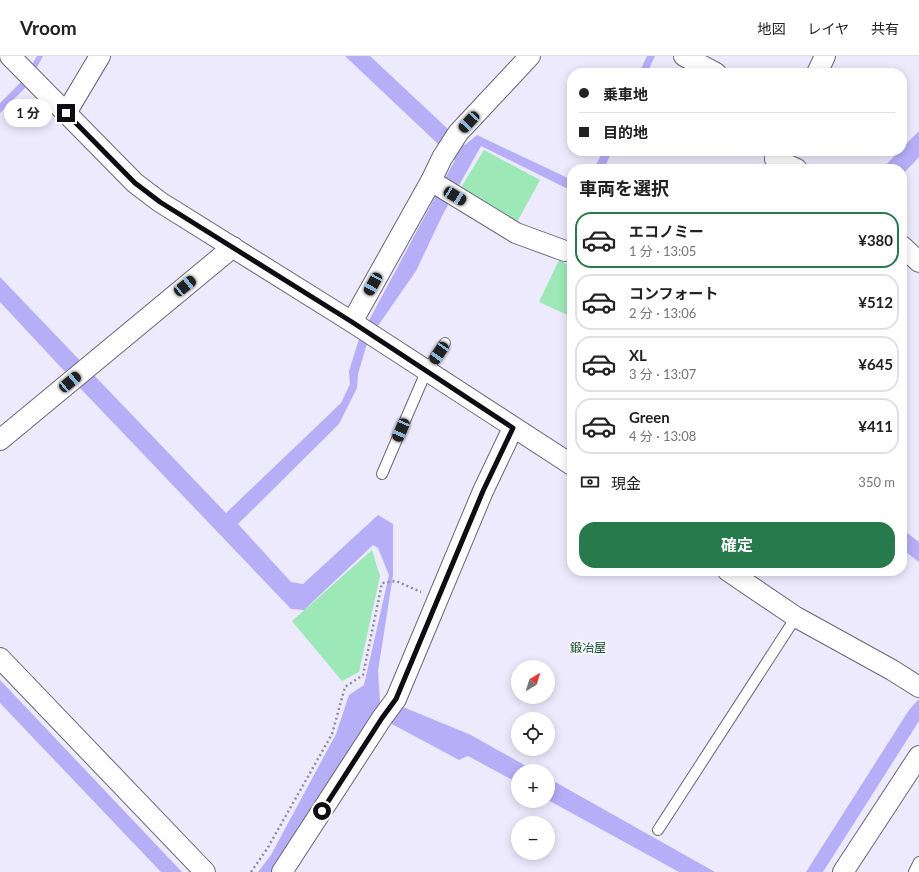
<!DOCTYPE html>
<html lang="ja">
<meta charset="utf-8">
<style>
:root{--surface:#fff;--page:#f6f6f6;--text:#222;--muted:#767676;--line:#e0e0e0;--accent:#277a4c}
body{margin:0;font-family:Lato,"Noto Sans JP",sans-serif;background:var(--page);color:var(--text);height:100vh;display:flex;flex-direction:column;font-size:15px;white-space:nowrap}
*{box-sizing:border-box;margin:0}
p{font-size:13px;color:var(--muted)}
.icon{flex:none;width:22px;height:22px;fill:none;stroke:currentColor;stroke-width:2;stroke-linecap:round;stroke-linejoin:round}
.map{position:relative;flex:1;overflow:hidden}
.details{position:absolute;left:567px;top:108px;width:340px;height:412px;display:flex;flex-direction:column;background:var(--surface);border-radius:16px;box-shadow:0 2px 10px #0003}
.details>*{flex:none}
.banner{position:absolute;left:567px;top:12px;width:340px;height:88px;border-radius:16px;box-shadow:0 2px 10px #0003;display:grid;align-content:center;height:88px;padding:0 12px;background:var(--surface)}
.needle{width:26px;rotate:38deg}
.controls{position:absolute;left:511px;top:604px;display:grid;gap:8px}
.controls a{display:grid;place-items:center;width:44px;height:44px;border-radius:50%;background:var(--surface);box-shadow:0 2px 10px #0003;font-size:20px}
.end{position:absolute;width:18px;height:18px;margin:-9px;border:5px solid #0e0d13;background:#fff;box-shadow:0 0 0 2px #fff}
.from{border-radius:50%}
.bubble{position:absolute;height:28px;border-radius:14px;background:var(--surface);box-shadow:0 2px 10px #0003;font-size:13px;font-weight:700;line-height:28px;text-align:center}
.car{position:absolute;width:12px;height:24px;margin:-12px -6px;border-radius:5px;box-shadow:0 0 3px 1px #0007;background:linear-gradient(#222 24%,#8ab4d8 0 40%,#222 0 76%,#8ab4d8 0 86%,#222 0)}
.banner b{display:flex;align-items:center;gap:14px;height:38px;font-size:15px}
.banner b+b{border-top:1px solid var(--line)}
.banner i{width:10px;height:10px;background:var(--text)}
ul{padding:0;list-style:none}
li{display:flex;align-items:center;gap:12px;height:56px;margin:0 8px 6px;padding:0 4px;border:2px solid var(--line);border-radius:16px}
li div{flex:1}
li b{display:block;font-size:15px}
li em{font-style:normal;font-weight:700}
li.on{border-color:var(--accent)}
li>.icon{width:36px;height:36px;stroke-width:1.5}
h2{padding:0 12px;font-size:18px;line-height:48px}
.pay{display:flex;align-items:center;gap:10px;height:44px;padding:0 12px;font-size:15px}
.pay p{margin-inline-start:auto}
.button{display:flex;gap:8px;margin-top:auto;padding:8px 12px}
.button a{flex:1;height:46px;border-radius:16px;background:var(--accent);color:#fff;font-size:16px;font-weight:700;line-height:46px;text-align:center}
header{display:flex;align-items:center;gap:24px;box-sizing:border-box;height:56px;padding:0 20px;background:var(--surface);border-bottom:1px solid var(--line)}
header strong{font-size:19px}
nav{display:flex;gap:22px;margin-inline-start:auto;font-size:14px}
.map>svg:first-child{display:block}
</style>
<header>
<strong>Vroom</strong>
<nav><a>地図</a><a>レイヤ</a><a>共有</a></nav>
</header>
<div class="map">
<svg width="919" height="816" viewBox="0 0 919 816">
<rect width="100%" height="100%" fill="#eceafc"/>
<g fill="#9ce8b6">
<path d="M484,94L540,124L517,166L460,133Z"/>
<path d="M559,204L572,211V261L539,246Z"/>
<path d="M372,494L380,520L359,616L342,625L292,565Z"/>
</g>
<g fill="#b6aef7">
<path d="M37,0H43L27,30L0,57V47L23,24Z"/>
<path d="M345,0H370L465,89L477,79L572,124V135L481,90L443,158L416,215L375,274L366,291L358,318L357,332L339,368L238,468L291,526L303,528L378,459L393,468V519L378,615L380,646L398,656L403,651L471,679L535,715H518V727L468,700L459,704L390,667L380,656L375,654L287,795L271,816H258L271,799L336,678L349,639L364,629L389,519L378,492L373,489L304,554L291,553L81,333L0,246V221L226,457L341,347L350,328L349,315L359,283L455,104Z"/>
<path d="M647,0H655L647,17H639Z"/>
<path d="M919,75V101L902,119V113H882L899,95H902V92Z"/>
<path d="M603,95H612L604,113H594Z"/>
<path d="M902,473L919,486V506L902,493Z"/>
<path d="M0,624L182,816H161L0,647Z"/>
<path d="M919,643V665L823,816H806L909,654Z"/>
<path d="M548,722L715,816H679L548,744Z"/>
</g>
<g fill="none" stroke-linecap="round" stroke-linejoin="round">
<defs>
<g id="lane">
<path d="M382,418L426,316L445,287"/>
<path d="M658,774L796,561"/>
<path d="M914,816L919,806"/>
</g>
<g id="street">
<path d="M10,0L135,127L160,146L352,266L572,409"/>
<path d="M684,0L716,17"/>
<path d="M817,17L825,0"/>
<path d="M66,57L100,0"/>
<path d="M775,103L797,113"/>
<path d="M431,125L516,177L565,195"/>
<path d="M902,190L919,206"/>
<path d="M352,266L431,125L442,102L458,77L530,0"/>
<path d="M0,384L233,191"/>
<path d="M728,515L796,561L892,614L919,631"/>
<path d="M0,602L205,816"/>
<path d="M282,816L382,662L396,643L483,435L513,372"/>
<path d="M843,816L919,700"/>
</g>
</defs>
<use href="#lane" stroke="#696877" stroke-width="12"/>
<use href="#street" stroke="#696877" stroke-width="22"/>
<path stroke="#8f8d9a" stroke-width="2.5" stroke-dasharray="2 3" stroke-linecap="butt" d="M251,816L267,793L332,678L345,631L363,619L382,527L396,525L421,536"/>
<use href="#lane" stroke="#fff" stroke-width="10"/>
<use href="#street" stroke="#fff" stroke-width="20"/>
</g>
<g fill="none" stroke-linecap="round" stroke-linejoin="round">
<path stroke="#0e0d13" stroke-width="5" d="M66,57L135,127L160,146L352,266L513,372L483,435L396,643L382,662L322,755"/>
</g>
<g text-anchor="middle" stroke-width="3.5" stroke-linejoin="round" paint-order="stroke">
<g font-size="12" fill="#175030" stroke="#faf9fd">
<text x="588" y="596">鍛冶屋</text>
</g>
</g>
</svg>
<div class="controls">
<a><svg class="needle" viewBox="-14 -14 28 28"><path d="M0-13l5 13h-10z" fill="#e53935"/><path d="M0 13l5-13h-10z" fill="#767676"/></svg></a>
<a><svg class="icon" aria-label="locate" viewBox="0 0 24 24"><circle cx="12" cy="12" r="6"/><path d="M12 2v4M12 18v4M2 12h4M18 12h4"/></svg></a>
<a>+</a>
<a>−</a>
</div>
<i class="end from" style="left:322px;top:755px"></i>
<i class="end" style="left:66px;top:57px"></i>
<div class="bubble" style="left:4px;top:43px;width:48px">1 分</div>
<i class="car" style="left:469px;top:66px;rotate:223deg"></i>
<i class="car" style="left:455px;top:140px;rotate:121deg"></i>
<i class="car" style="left:373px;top:228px;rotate:209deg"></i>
<i class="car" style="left:185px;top:230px;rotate:51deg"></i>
<i class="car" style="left:439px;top:297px;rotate:214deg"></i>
<i class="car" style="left:70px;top:326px;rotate:50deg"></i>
<i class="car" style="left:401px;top:374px;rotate:203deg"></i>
<div class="banner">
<b><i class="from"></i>乗車地</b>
<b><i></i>目的地</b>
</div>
<section class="details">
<h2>車両を選択</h2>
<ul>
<li class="on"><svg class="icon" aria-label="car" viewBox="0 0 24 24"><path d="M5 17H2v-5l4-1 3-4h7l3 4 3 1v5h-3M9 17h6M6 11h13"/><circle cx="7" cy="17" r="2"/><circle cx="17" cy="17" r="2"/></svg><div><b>エコノミー</b><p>1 分 · 13:05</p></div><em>¥380</em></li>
<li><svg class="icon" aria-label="car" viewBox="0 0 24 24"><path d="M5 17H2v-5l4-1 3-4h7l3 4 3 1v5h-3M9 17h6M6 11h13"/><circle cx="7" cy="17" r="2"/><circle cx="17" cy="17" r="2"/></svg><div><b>コンフォート</b><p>2 分 · 13:06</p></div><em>¥512</em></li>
<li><svg class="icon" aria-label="car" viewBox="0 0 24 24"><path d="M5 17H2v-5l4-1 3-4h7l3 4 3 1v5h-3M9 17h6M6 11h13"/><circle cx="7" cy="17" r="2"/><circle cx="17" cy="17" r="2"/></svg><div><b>XL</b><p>3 分 · 13:07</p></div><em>¥645</em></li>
<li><svg class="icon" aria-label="car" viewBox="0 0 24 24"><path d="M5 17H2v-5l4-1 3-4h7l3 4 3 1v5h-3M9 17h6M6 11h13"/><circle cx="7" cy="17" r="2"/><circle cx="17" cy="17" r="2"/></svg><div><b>Green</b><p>4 分 · 13:08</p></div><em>¥411</em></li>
</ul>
<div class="pay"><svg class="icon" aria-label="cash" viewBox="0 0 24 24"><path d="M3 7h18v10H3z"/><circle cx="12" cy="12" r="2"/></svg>現金<p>350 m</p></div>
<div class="button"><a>確定</a></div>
</section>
</div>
